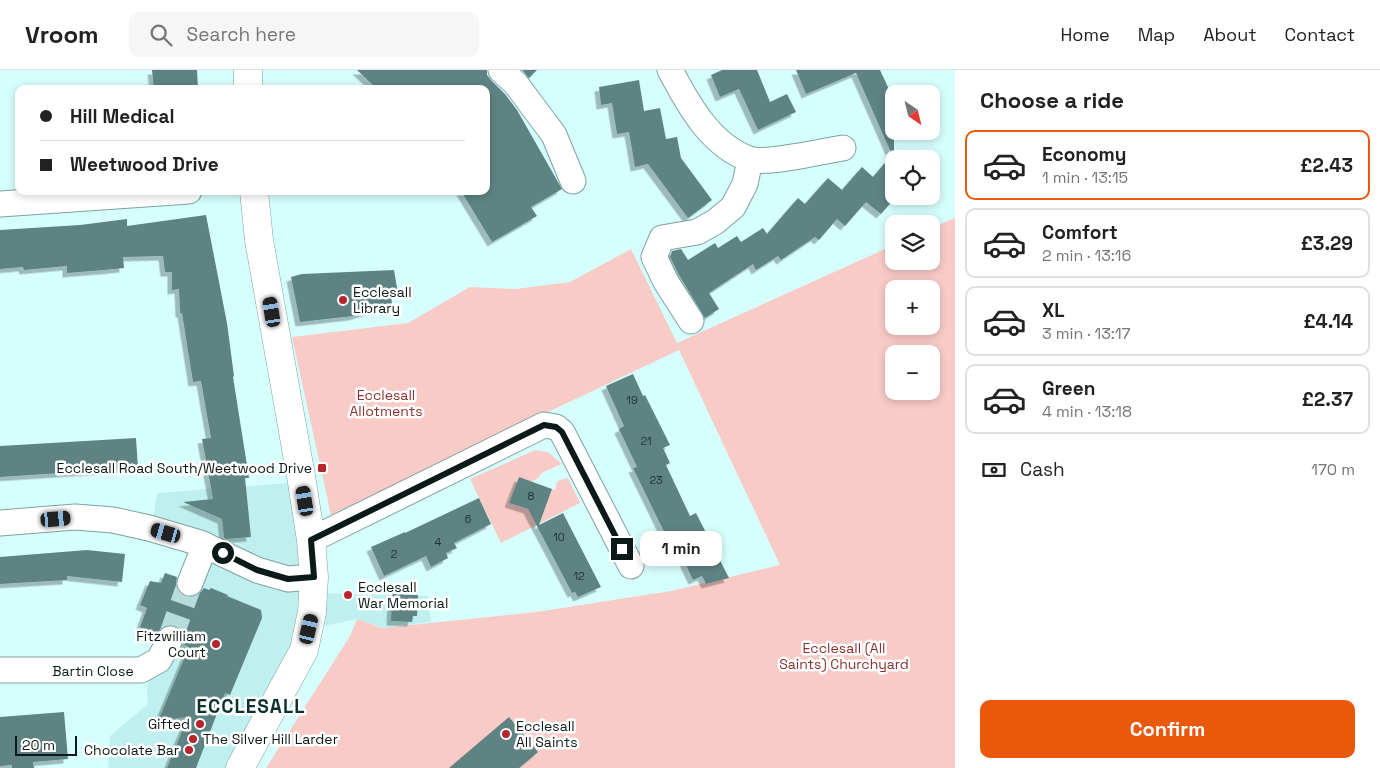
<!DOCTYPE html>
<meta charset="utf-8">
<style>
:root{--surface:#fff;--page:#f6f6f6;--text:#222;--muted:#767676;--line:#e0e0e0;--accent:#ea580c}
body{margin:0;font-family:"Space Grotesk",sans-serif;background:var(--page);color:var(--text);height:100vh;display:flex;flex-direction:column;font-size:19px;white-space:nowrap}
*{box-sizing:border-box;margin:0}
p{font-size:16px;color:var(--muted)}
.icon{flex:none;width:28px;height:28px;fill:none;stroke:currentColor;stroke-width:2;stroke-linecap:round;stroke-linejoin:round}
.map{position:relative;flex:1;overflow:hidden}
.panel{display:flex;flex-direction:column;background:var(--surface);width:425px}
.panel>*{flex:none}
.top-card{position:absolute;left:15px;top:15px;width:475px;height:110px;border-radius:10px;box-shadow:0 2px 8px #0003;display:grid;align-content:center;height:110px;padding:0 25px;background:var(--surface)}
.needle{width:32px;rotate:145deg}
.controls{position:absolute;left:885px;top:15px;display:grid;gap:10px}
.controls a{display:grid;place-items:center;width:55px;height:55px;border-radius:10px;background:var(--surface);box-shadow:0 2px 8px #0003;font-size:25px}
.scale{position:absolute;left:15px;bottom:12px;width:62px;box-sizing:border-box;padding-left:5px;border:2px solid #0b1a19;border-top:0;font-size:14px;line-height:18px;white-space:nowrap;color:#0b1a19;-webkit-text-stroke:4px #fff;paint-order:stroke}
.end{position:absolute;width:22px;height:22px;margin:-11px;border:6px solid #0b1a19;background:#fff;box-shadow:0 0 0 2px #fff}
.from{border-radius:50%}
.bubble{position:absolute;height:35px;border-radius:10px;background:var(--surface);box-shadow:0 2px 8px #0003;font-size:16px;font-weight:700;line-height:35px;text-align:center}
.car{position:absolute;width:15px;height:30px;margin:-15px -8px;border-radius:6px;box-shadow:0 0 4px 1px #0007;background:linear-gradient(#222 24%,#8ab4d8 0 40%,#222 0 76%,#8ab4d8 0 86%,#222 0)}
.top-card b{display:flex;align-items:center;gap:18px;height:48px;font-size:19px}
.top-card b+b{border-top:1px solid var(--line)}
.top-card i{width:12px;height:12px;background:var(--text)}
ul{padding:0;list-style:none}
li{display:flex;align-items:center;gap:15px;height:70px;margin:0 10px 8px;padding:0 15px;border:2px solid var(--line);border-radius:10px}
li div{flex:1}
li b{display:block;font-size:19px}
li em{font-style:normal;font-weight:700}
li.selected{border-color:var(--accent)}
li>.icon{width:45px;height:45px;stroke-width:1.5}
h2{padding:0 25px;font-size:22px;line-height:60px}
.pay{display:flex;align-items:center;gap:12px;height:55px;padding:0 25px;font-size:19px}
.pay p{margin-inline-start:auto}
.button{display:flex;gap:10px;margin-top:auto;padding:10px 25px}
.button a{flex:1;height:58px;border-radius:10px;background:var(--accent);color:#fff;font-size:20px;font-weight:700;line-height:58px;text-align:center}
header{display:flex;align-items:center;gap:30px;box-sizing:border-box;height:70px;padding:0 25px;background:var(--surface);border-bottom:1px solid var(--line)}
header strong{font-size:24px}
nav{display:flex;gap:28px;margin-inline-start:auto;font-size:18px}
.search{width:350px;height:45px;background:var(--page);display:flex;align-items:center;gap:12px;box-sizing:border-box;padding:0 18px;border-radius:10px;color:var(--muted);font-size:19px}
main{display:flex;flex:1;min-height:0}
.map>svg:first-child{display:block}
</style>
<header>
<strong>Vroom</strong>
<div class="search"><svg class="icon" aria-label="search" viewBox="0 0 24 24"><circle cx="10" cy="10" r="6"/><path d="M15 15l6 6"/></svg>Search here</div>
<nav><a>Home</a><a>Map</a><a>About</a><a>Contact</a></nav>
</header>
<main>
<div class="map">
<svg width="955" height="698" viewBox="0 0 955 698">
<defs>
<filter id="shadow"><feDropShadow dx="-4.5" dy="4.5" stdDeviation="0" flood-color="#0004"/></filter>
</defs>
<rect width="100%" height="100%" fill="#d6fefd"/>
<path fill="#bff0ef" d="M302,412L313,523L428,526L431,552L382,558L357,549L309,559L240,698H108L110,666L148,634L147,618L197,473L152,457L157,423Z"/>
<g fill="#f9cbc7" fill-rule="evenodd">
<path d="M955,148V698H266L350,566L357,549L382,558L536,542L671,521L780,495L679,280L331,445L292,267L408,253L470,217L516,219L570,212L631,179L677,273L894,175V191H931V158ZM894,219H931V256H894ZM894,284H931V321H894Z"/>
<path d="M535,380L548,382L562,394L543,402L538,408L531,412L519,407L510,433L543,444L552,419L555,420L557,411L568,408L580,433L501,473L470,409Z"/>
</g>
<g fill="#5e8383" filter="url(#shadow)">
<path d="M152,0H197L198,19H154Z"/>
<path d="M357,0H487V5L491,10L505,24L517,40L562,119L531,137L537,146L492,172L461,121H486V19H377Z"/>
<path d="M522,0H537L529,8Z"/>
<path d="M722,0H757L770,32L787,24L796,42L758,60L739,19L720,27L711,5Z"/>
<path d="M796,0H880L894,30V129L881,144L866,132L845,156L837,149L819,170L815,167L781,190L778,186L756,200L753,194L709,223L719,239L705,248L679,205L670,187L672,181L681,179L688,190L715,173L718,178L737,166L741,172L763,158L767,164L798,128L805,134L828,108L842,120L862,97L873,107L892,85L856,3L806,24Z"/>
<path d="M639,10L644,41L660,38L666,69L677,67L681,88L712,130L688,148L648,94L635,97L629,62L617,64L612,33L601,35L599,17Z"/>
<path d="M206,145L227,253L234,306L233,307L249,408H245L251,467L226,469L224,468L222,449L183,432L213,429L202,369L211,368L201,311L193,312L182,243H180L179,219L172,220V202H165L163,186L123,187L124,198L104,200L67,203V196L24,200L23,197L0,199V160L80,155L127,149V156Z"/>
<path d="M394,200L398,224L391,225L392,234L353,246L300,252L291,207L302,204Z"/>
<path d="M633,304L643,326L645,325L670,375L663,378L670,393L666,395L690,446L696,443L729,508L706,514L702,506L693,510L675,472L670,474L633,398L637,397L619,359L624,356L606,316Z"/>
<path d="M136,368L138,398L0,407V376Z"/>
<path d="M519,407L552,419L539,455L563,443L601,517L578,527L575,522L572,523L528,439L509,433Z"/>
<path d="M479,428L491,454L454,473L457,478L446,483L448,488L431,497L426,486L384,506L371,477L405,462V463Z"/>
<path d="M87,480L125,484L122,512L67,506V510L0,514V487Z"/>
<path d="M165,503L177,507L176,516L178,522L184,526L193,527L199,524L204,518L209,520L211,518L228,525L227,526L261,540L262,548L230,625L225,623L196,698H167L188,647L158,651L189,577L183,574L184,568L182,562L176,556L170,555L163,557L156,564L140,557L147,538L140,535L150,511L161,513Z"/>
<path d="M392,524L418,525L417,546H413L412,552L391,551L392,531H395Z"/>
<path d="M64,642L68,689L33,692L34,698H12V695L0,696V647Z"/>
<path d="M509,647L538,682L519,698H449Z"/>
</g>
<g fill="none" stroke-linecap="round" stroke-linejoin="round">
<path stroke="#b8dcdb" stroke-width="25" stroke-dasharray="25 12" stroke-linecap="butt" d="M170,569L190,513"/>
<defs>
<g id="minor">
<path d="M501,0L516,14L554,65L573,111"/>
<path d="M670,0C688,34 710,75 749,89C766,95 823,81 843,78"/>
<path d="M0,134L189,121"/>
<path d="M691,251L666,212L654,187L662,168L697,162L715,152L733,137L745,114L750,90"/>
<path d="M0,453L75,447L113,450L149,458L200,473L257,500L288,509L314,507"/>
<path d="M311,470L544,355L556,357L562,362L631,496"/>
<path d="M190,513L205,475"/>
<path d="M0,600H141L159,590L170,569"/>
</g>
<g id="primary">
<path d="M248,0V19"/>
<path d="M240,698L304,580L312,542L314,507L311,470L302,412L259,170L254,121"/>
</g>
</defs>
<use href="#minor" stroke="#7ca2a1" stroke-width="27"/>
<use href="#primary" stroke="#7ca2a1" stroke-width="29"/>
<use href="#minor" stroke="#fff" stroke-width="25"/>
<use href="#primary" stroke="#fff" stroke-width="28"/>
</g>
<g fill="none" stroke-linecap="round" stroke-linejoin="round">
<path stroke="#0b1a19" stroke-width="6" d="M223,483L257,500L288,509L314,507L311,470L544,355L556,357L562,362L622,479"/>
</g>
<g fill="#b6252d" stroke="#fff" stroke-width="2">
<circle cx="343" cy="230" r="5"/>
<rect x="317" y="393" width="10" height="10" rx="2.5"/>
<circle cx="348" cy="525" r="5"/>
<circle cx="216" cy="574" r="5"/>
<circle cx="200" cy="654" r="5"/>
<circle cx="506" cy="664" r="5"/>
<circle cx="193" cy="669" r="5"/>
<circle cx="189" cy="680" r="5"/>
</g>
<g text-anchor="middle" stroke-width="5" stroke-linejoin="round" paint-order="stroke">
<g font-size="11" fill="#203434">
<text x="632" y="334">19</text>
<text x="646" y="375">21</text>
<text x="656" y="414">23</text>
<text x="531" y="430">8</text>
<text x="468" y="453">6</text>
<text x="559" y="471">10</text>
<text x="438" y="476">4</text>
<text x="394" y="488">2</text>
<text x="579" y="510">12</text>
</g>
<g font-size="14" fill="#0b1a19" stroke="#fff" text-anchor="start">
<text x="353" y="227">Ecclesall<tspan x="353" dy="16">Library</tspan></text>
<text x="312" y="403" text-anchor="end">Ecclesall Road South/Weetwood Drive</text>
<text x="358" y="522">Ecclesall<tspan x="358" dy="16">War Memorial</tspan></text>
<text x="206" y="571" text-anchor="end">Fitzwilliam<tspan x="206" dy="16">Court</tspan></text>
<text x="190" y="659" text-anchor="end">Gifted</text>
<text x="516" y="661">Ecclesall<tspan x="516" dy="16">All Saints</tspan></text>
<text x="203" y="674">The Silver Hill Larder</text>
<text x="179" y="685" text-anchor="end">Chocolate Bar</text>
</g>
<g font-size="14" fill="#8b3130" stroke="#fff">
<text x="386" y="330">Ecclesall<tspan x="386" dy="16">Allotments</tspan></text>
<text x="844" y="583">Ecclesall (All<tspan x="844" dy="16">Saints) Churchyard</tspan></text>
</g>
<g font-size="14" fill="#0b1a19" stroke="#fff">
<text x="93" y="606">Bartin Close</text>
</g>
<g font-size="19" font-weight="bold" letter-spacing="1" fill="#0b3131" stroke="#fff">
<text x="251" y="643">ECCLESALL</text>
</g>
</g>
</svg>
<div class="controls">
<a><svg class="needle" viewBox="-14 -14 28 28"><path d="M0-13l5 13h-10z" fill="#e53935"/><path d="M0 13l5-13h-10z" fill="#767676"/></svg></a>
<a><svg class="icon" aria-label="locate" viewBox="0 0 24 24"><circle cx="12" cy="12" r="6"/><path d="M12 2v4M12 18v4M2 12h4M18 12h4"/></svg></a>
<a><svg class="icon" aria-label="layers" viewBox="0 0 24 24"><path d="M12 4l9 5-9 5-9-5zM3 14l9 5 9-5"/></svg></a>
<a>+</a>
<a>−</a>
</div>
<div class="scale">20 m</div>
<i class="end from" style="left:223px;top:483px"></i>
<i class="end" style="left:622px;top:479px"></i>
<div class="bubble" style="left:640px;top:461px;width:82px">1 min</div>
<i class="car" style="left:272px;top:242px;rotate:351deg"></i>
<i class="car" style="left:305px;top:431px;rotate:351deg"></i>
<i class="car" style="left:56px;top:449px;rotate:85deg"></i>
<i class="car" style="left:166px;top:463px;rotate:286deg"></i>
<i class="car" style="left:309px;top:559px;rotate:13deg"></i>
<div class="top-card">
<b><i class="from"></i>Hill Medical</b>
<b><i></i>Weetwood Drive</b>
</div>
</div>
<section class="panel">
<h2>Choose a ride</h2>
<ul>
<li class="selected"><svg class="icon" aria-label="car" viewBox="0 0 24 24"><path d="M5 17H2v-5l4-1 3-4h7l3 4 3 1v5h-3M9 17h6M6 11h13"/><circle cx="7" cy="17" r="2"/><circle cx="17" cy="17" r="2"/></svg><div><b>Economy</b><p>1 min · 13:15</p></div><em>£2.43</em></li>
<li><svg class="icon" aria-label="car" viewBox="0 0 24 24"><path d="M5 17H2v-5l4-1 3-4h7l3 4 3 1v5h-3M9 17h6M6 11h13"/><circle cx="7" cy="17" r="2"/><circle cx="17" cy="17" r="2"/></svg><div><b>Comfort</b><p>2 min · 13:16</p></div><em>£3.29</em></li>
<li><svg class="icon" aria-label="car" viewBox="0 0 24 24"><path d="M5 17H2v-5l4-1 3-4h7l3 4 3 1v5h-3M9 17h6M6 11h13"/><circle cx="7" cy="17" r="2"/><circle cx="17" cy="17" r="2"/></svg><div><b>XL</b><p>3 min · 13:17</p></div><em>£4.14</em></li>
<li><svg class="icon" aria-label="car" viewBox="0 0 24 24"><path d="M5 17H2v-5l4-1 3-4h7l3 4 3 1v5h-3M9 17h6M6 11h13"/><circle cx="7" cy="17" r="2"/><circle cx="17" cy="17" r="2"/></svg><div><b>Green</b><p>4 min · 13:18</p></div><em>£2.37</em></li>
</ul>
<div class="pay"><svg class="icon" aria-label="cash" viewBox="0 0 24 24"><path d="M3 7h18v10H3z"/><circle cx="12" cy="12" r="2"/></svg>Cash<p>170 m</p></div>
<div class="button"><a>Confirm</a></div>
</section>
</main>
